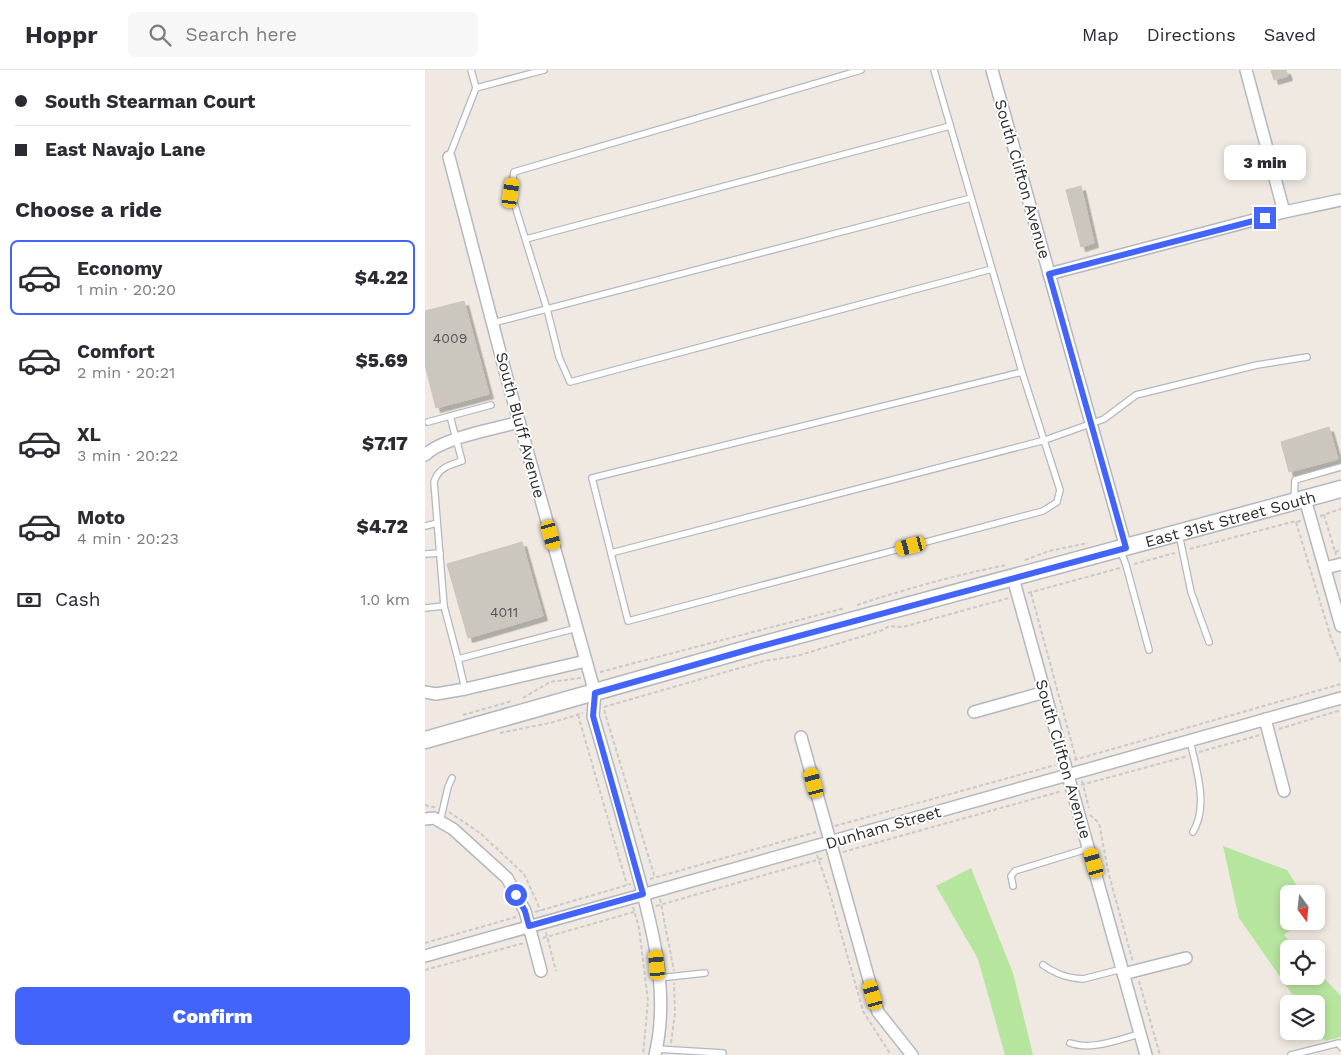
<!DOCTYPE html>
<meta charset="utf-8">
<style>
:root{--surface:#fff;--page:#f7f7f7;--text:#2b2b33;--muted:#7c7c81;--line:#e1e1e2;--accent:#4264fb}
body{margin:0;font-family:"Work Sans",sans-serif;background:var(--page);color:var(--text);height:100vh;display:flex;flex-direction:column;font-size:19px;white-space:nowrap}
*{box-sizing:border-box;margin:0}
p{font-size:16px;color:var(--muted)}
.icon{flex:none;width:28px;height:28px;fill:none;stroke:currentColor;stroke-width:2;stroke-linecap:round;stroke-linejoin:round}
.map{position:relative;flex:1;overflow:hidden}
.drawer{display:flex;flex-direction:column;background:var(--surface);width:425px}
.drawer>*{flex:none}
.banner{display:grid;align-content:center;height:110px;padding:0 15px;background:var(--surface)}
.needle{width:32px;rotate:165deg}
.buttons{position:absolute;left:855px;top:815px;display:grid;gap:10px}
.buttons a{display:grid;place-items:center;width:45px;height:45px;border-radius:8px;background:var(--surface);box-shadow:0 2px 8px #0003;font-size:25px}
.end{position:absolute;width:22px;height:22px;margin:-11px;border:6px solid #4264fb;background:#fff;box-shadow:0 0 0 2px #fff}
.from{border-radius:50%}
.bubble{position:absolute;height:35px;border-radius:8px;background:var(--surface);box-shadow:0 2px 8px #0003;font-size:16px;font-weight:800;line-height:35px;text-align:center}
.car{position:absolute;width:15px;height:30px;margin:-15px -8px;border-radius:6px;box-shadow:0 0 4px 1px #0007;background:linear-gradient(#f5c518 24%,#345 0 40%,#f5c518 0 76%,#345 0 86%,#f5c518 0)}
.banner b{display:flex;align-items:center;gap:18px;height:48px;font-size:19px}
.banner b+b{border-top:1px solid var(--line)}
.banner i{width:12px;height:12px;background:var(--text)}
ul{padding:0;list-style:none}
li{display:flex;align-items:center;gap:15px;height:75px;margin:0 10px 8px;padding:0 5px;border:2px solid transparent;border-radius:8px}
li div{flex:1}
li b{display:block;font-size:19px}
li em{font-style:normal;font-weight:800}
li.selected{border-color:var(--accent)}
li>.icon{width:45px;height:45px;stroke-width:1.5}
h2{padding:0 15px;font-size:22px;line-height:60px}
.pay{display:flex;align-items:center;gap:12px;height:55px;padding:0 15px;font-size:19px}
.pay p{margin-inline-start:auto}
.button{display:flex;gap:10px;margin-top:auto;padding:10px 15px}
.button a{flex:1;height:58px;border-radius:8px;background:var(--accent);color:#fff;font-size:20px;font-weight:800;line-height:58px;text-align:center}
header{display:flex;align-items:center;gap:30px;box-sizing:border-box;height:70px;padding:0 25px;background:var(--surface);border-bottom:1px solid var(--line)}
header strong{font-size:24px}
nav{display:flex;gap:28px;margin-inline-start:auto;font-size:18px}
.search{width:350px;height:45px;background:var(--page);display:flex;align-items:center;gap:12px;box-sizing:border-box;padding:0 18px;border-radius:8px;color:var(--muted);font-size:19px}
main{display:flex;flex:1;min-height:0}
.map>svg:first-child{display:block}
</style>
<header>
<strong>Hoppr</strong>
<div class="search"><svg class="icon" aria-label="search" viewBox="0 0 24 24"><circle cx="10" cy="10" r="6"/><path d="M15 15l6 6"/></svg>Search here</div>
<nav><a>Map</a><a>Directions</a><a>Saved</a></nav>
</header>
<main>
<section class="drawer">
<div class="banner">
<b><i class="from"></i>South Stearman Court</b>
<b><i></i>East Navajo Lane</b>
</div>
<h2>Choose a ride</h2>
<ul>
<li class="selected"><svg class="icon" aria-label="car" viewBox="0 0 24 24"><path d="M5 17H2v-5l4-1 3-4h7l3 4 3 1v5h-3M9 17h6M6 11h13"/><circle cx="7" cy="17" r="2"/><circle cx="17" cy="17" r="2"/></svg><div><b>Economy</b><p>1 min · 20:20</p></div><em>$4.22</em></li>
<li><svg class="icon" aria-label="car" viewBox="0 0 24 24"><path d="M5 17H2v-5l4-1 3-4h7l3 4 3 1v5h-3M9 17h6M6 11h13"/><circle cx="7" cy="17" r="2"/><circle cx="17" cy="17" r="2"/></svg><div><b>Comfort</b><p>2 min · 20:21</p></div><em>$5.69</em></li>
<li><svg class="icon" aria-label="car" viewBox="0 0 24 24"><path d="M5 17H2v-5l4-1 3-4h7l3 4 3 1v5h-3M9 17h6M6 11h13"/><circle cx="7" cy="17" r="2"/><circle cx="17" cy="17" r="2"/></svg><div><b>XL</b><p>3 min · 20:22</p></div><em>$7.17</em></li>
<li><svg class="icon" aria-label="car" viewBox="0 0 24 24"><path d="M5 17H2v-5l4-1 3-4h7l3 4 3 1v5h-3M9 17h6M6 11h13"/><circle cx="7" cy="17" r="2"/><circle cx="17" cy="17" r="2"/></svg><div><b>Moto</b><p>4 min · 20:23</p></div><em>$4.72</em></li>
</ul>
<div class="pay"><svg class="icon" aria-label="cash" viewBox="0 0 24 24"><path d="M3 7h18v10H3z"/><circle cx="12" cy="12" r="2"/></svg>Cash<p>1.0 km</p></div>
<div class="button"><a>Confirm</a></div>
</section>
<div class="map">
<svg width="916" height="985" viewBox="0 0 916 985">
<defs>
<filter id="shadow"><feDropShadow dx="4.5" dy="4.5" stdDeviation="0" flood-color="#0004"/></filter>
</defs>
<rect width="100%" height="100%" fill="#efe9e1"/>
<g fill="#b6e59e">
<path d="M798,776L862,800L877,824H864V851H877L859,865L872,879H864V906H891V900L916,926V967L900,971L891,959V934H874L814,848Z"/>
<path d="M546,798L588,903L608,985H580L553,889L511,816Z"/>
</g>
<g fill="#cbc7bf" stroke="#cbc5ba" filter="url(#shadow)">
<path d="M846,0H861L863,6L849,10Z"/>
<path d="M656,116L669,173L656,177L641,120Z"/>
<path d="M39,231L64,324L11,338L0,295V241Z"/>
<path d="M904,357L913,389L864,402L856,372Z"/>
<path d="M97,472L118,546L43,568L22,494Z"/>
</g>
<g fill="none" stroke-linecap="round" stroke-linejoin="round">
<defs>
<g id="lane">
<path d="M46,0L51,18"/>
<path d="M436,0L89,102L86,123L122,239L134,287L145,312L567,199"/>
<path d="M509,0L597,302L635,420L632,432L618,441L203,551L167,408L597,302"/>
<path d="M24,87L51,18L119,0"/>
<path d="M101,169L525,56"/>
<path d="M68,253L546,128"/>
<path d="M25,346L37,391C24,395 13,398 9,412L19,536L33,589"/>
<path d="M3,352L66,335"/>
<path d="M869,430L870,410L916,397"/>
<path d="M0,456L12,453"/>
<path d="M754,464L766,522L784,572"/>
<path d="M695,479L701,495L724,580"/>
<path d="M186,483L620,370L679,349L711,325L832,295L882,287"/>
<path d="M0,484L15,483"/>
<path d="M0,538L19,536"/>
<path d="M40,619L33,589L152,558"/>
<path d="M765,670C771,699 784,735 768,762"/>
<path d="M15,752L23,717L27,708"/>
<path d="M588,816L586,806L590,801L665,778"/>
<path d="M618,895C631,904 642,908 658,909L697,899"/>
<path d="M234,908L280,903"/>
<path d="M645,973C667,981 694,969 715,964"/>
<path d="M232,979L298,983"/>
<path d="M866,985L914,973L916,977"/>
</g>
<g id="street">
<path d="M567,0L701,478"/>
<path d="M821,0L859,142"/>
<path d="M24,87L80,301L170,623L168,646C182,693 195,739 208,786C225,849 246,919 230,985"/>
<path d="M624,204L859,142L916,130"/>
<path d="M0,385C17,368 70,359 94,352"/>
<path d="M880,429L916,556"/>
<path d="M900,498L916,494"/>
<path d="M588,508L721,985"/>
<path d="M0,622L11,624L40,619L161,591"/>
<path d="M549,642L620,622"/>
<path d="M840,649L859,721"/>
<path d="M376,667L453,942L487,985"/>
<path d="M0,749L9,748L28,759L82,808L100,841L116,901"/>
<path d="M0,886L916,628"/>
<path d="M698,904L761,888"/>
</g>
<g id="secondary">
<path id="s1" d="M0,670L329,577L916,419"/>
</g>
</defs>
<use href="#lane" stroke="#b4b7c1" stroke-width="8"/>
<use href="#street" stroke="#b4b7c1" stroke-width="14"/>
<use href="#secondary" stroke="#b4b7c1" stroke-width="19"/>
<g stroke="#c9c9c9" stroke-width="2" stroke-dasharray="4 2.5" stroke-linecap="butt">
<path d="M899,445L911,485"/>
<path d="M895,446L916,439"/>
<path d="M871,452L906,568L916,593"/>
<path d="M765,479L867,452L876,451"/>
<path d="M910,482L916,480"/>
<path d="M600,490L624,481L663,473"/>
<path d="M709,494L750,483"/>
<path d="M603,523L695,498"/>
<path d="M606,523L651,689"/>
<path d="M432,535C481,519 531,505 581,495"/>
<path d="M175,602L420,538"/>
<path d="M98,628L125,612L156,608"/>
<path d="M179,637L339,591L372,586L458,560L464,556L478,557L584,528"/>
<path d="M179,640L230,808"/>
<path d="M38,645L87,631"/>
<path d="M153,645L202,815"/>
<path d="M854,659L916,640"/>
<path d="M75,663L129,652L158,643"/>
<path d="M774,682L835,665"/>
<path d="M649,690L916,614"/>
<path d="M657,711L664,738"/>
<path d="M656,715L763,686"/>
<path d="M0,735L12,738"/>
<path d="M24,742L55,763L99,804L112,832L115,841"/>
<path d="M665,745L674,753L684,805L708,892"/>
<path d="M410,756L630,695"/>
<path d="M418,782L637,721"/>
<path d="M392,785L403,817L438,941L466,985"/>
<path d="M225,809L391,762"/>
<path d="M235,829L249,901"/>
<path d="M231,836L399,788"/>
<path d="M208,837L214,858L223,931L218,985"/>
<path d="M110,842L206,814"/>
<path d="M121,862L131,901"/>
<path d="M118,868L212,841"/>
<path d="M0,873L91,847"/>
<path d="M0,900L99,873"/>
<path d="M714,911L735,985"/>
<path d="M246,973L250,944L249,913"/>
</g>
<use href="#lane" stroke="#fff" stroke-width="5.5"/>
<use href="#street" stroke="#fff" stroke-width="11"/>
<use href="#secondary" stroke="#fff" stroke-width="16"/>
</g>
<g fill="none" stroke-linecap="round" stroke-linejoin="round">
<path stroke="#4264fb" stroke-width="6" d="M91,825L100,841L104,856L218,824L168,646L170,623L329,578L701,478L624,204L840,148"/>
</g>
<g text-anchor="middle" stroke-width="4" stroke-linejoin="round" paint-order="stroke">
<g font-size="14" fill="#555452">
<text x="25" y="273">4009</text>
<text x="79" y="547">4011</text>
</g>
<g font-size="16" fill="#2e2e2e" stroke="#fff">
<text transform="translate(598 109) rotate(74)" y="6">South Clifton Avenue</text>
<text transform="translate(96 355) rotate(75)" y="6">South Bluff Avenue</text>
<text dy="6" stroke="none"><textPath href="#s1" startOffset="835">East 31st Street South</textPath></text>
<text transform="translate(639 689) rotate(74)" y="6">South Clifton Avenue</text>
<text transform="translate(458 757) rotate(-16)" y="6">Dunham Street</text>
</g>
</g>
</svg>
<div class="buttons">
<a><svg class="needle" viewBox="-14 -14 28 28"><path d="M0-13l5 13h-10z" fill="#e53935"/><path d="M0 13l5-13h-10z" fill="#7c7c81"/></svg></a>
<a><svg class="icon" aria-label="locate" viewBox="0 0 24 24"><circle cx="12" cy="12" r="6"/><path d="M12 2v4M12 18v4M2 12h4M18 12h4"/></svg></a>
<a><svg class="icon" aria-label="layers" viewBox="0 0 24 24"><path d="M12 4l9 5-9 5-9-5zM3 14l9 5 9-5"/></svg></a>
</div>
<i class="end from" style="left:91px;top:825px"></i>
<i class="end" style="left:840px;top:148px"></i>
<div class="bubble" style="left:799px;top:75px;width:82px">3 min</div>
<i class="car" style="left:86px;top:123px;rotate:8deg"></i>
<i class="car" style="left:126px;top:465px;rotate:164deg"></i>
<i class="car" style="left:486px;top:476px;rotate:255deg"></i>
<i class="car" style="left:389px;top:713px;rotate:345deg"></i>
<i class="car" style="left:669px;top:793px;rotate:344deg"></i>
<i class="car" style="left:232px;top:895px;rotate:355deg"></i>
<i class="car" style="left:448px;top:925px;rotate:344deg"></i>
</div>
</main>
